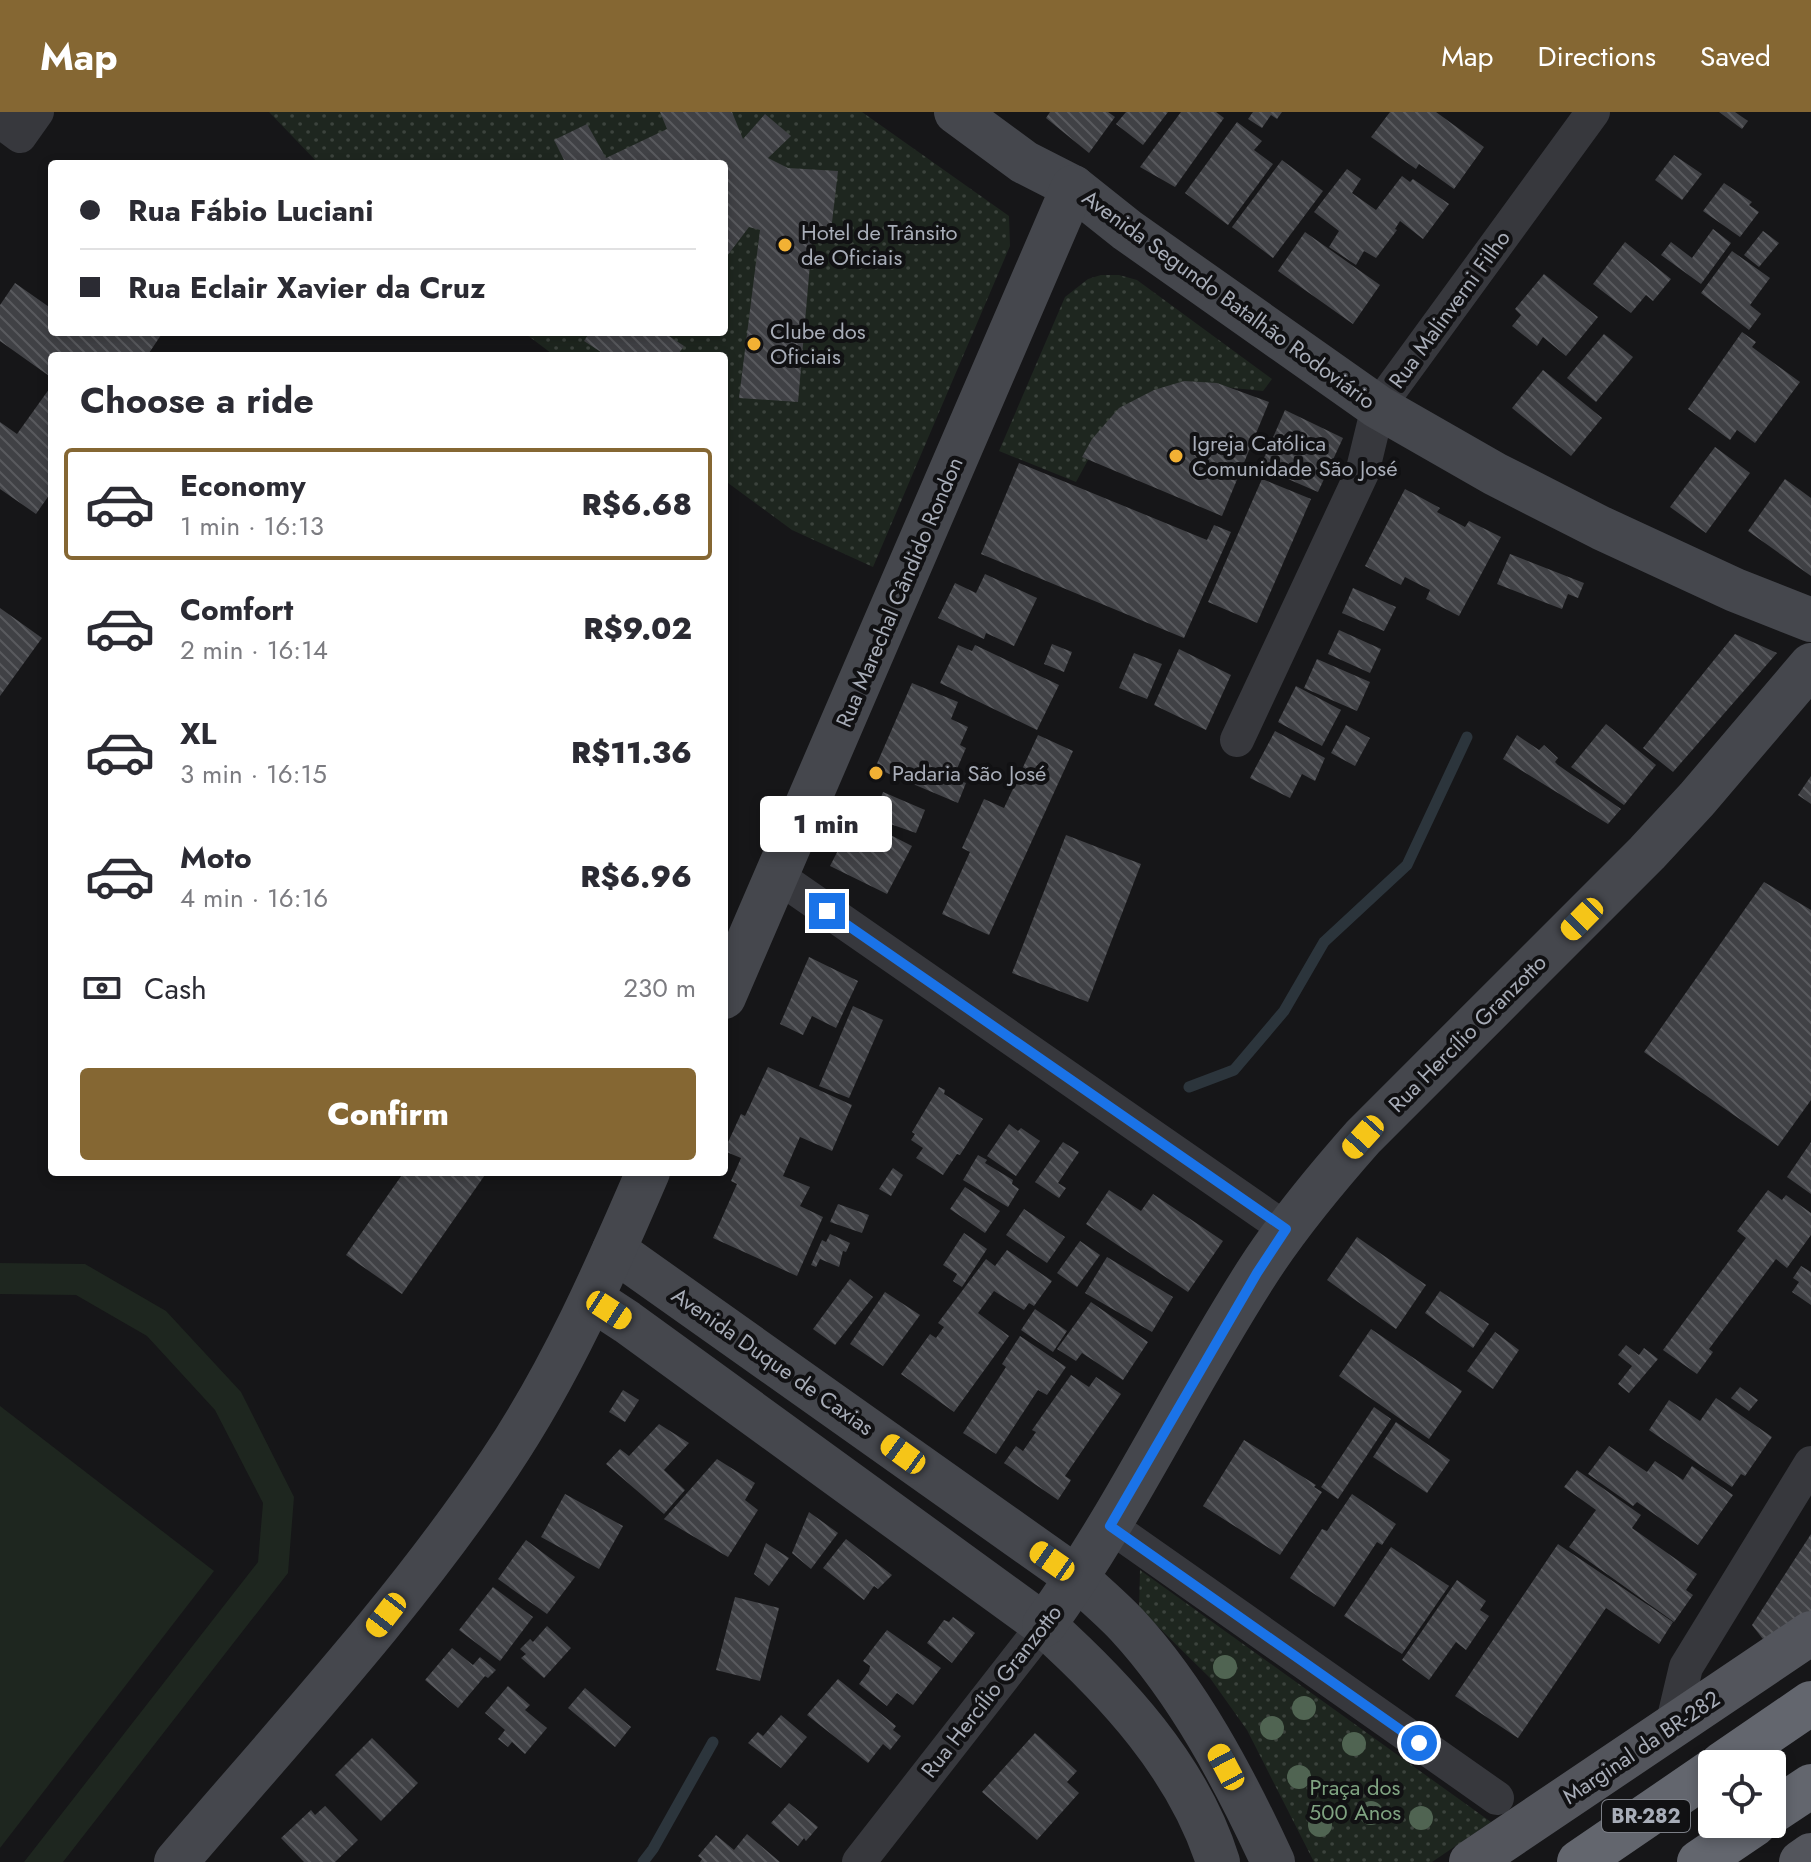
<!DOCTYPE html>
<meta charset="utf-8">
<style>
:root{--surface:#fff;--page:#f2f2f3;--text:#2b2b33;--muted:#7c7c81;--line:#e1e1e2;--accent:#856733}
body{margin:0;font-family:Jost,sans-serif;background:var(--page);color:var(--text);height:100vh;display:flex;flex-direction:column;font-size:30px;white-space:nowrap}
*{box-sizing:border-box;margin:0}
p{font-size:26px;color:var(--muted)}
.icon{flex:none;width:44px;height:44px;fill:none;stroke:currentColor;stroke-width:2;stroke-linecap:round;stroke-linejoin:round}
.map{position:relative;flex:1;overflow:hidden}
.sheet{position:absolute;left:48px;top:240px;width:680px;height:824px;display:flex;flex-direction:column;background:var(--surface);border-radius:8px;box-shadow:0 4px 12px #0003}
.sheet>*{flex:none}
.banner{position:absolute;left:48px;top:48px;width:680px;height:176px;border-radius:8px;box-shadow:0 4px 12px #0003;display:grid;align-content:center;height:176px;padding:0 32px;background:var(--surface)}
.fabs{position:absolute;left:1698px;top:1638px;display:grid;gap:16px}
.fabs a{display:grid;place-items:center;width:88px;height:88px;border-radius:8px;background:var(--surface);box-shadow:0 4px 12px #0003;font-size:40px}
.end{position:absolute;width:36px;height:36px;margin:-18px;border:10px solid #1a73e8;background:#fff;box-shadow:0 0 0 4px #fff}
.from{border-radius:50%}
.bubble{position:absolute;height:56px;border-radius:8px;background:var(--surface);box-shadow:0 4px 12px #0003;font-size:26px;font-weight:800;line-height:56px;text-align:center}
.car{position:absolute;width:24px;height:48px;margin:-24px -12px;border-radius:10px;box-shadow:0 0 6px 2px #0007;background:linear-gradient(#f5c518 24%,#345 0 40%,#f5c518 0 76%,#345 0 86%,#f5c518 0)}
.banner b{display:flex;align-items:center;gap:28px;height:76px;font-size:30px}
.banner b+b{border-top:2px solid var(--line)}
.banner i{width:20px;height:20px;background:var(--text)}
ul{padding:0;list-style:none}
li{display:flex;align-items:center;gap:24px;height:112px;margin:0 16px 12px;padding:0 16px;border:4px solid transparent;border-radius:8px}
li div{flex:1}
li b{display:block;font-size:30px}
li em{font-style:normal;font-weight:800}
li.selected{border-color:var(--accent)}
li>.icon{width:72px;height:72px;stroke-width:1.5}
h2{padding:0 32px;font-size:36px;line-height:96px}
.pay{display:flex;align-items:center;gap:20px;height:88px;padding:0 32px;font-size:30px}
.pay p{margin-inline-start:auto}
.cta{display:flex;gap:16px;margin-top:auto;padding:16px 32px}
.cta a{flex:1;height:92px;border-radius:8px;background:var(--accent);color:#fff;font-size:32px;font-weight:800;line-height:92px;text-align:center}
header{display:flex;align-items:center;gap:48px;box-sizing:border-box;height:112px;padding:0 40px;background:var(--accent);color:#fff}
header strong{font-size:38px}
nav{display:flex;gap:44px;margin-inline-start:auto;font-size:28px}
.map>svg:first-child{display:block}
</style>
<header>
<strong>Map</strong>
<nav><a>Map</a><a>Directions</a><a>Saved</a></nav>
</header>
<div class="map">
<svg width="1811" height="1750" viewBox="0 0 1811 1750">
<defs>
<pattern id="park-dots" width="8" height="8" patternUnits="userSpaceOnUse" patternTransform="scale(2)"><rect width="8" height="8" fill="#1e261f"/><path d="M2 2h.1M6 6h.1" fill="none" stroke="#3c433d" stroke-width="1.8" stroke-linecap="round"/></pattern>
<pattern id="building-back-hatch" width="6" height="6" patternUnits="userSpaceOnUse" patternTransform="scale(2)"><rect width="6" height="6" fill="#404145"/><path d="M-1 5l2 2M0 0l6 6M5-1l2 2" fill="none" stroke="#595a5e"/></pattern>
</defs>
<rect width="100%" height="100%" fill="#161618"/>
<g fill="url(#park-dots)">
<path d="M269,0H862L1009,104L1010,134L873,455L792,418L724,368V244H555L523,220H724V52H319Z"/>
<path d="M1101,163H1119L1137,168L1272,267L1263,279L1213,274L1103,328L1088,348L1076,370L999,339L1065,185L1088,167Z"/>
<path d="M1140,1458L1491,1710L1432,1750H1314L1247,1618L1210,1566L1139,1496Z"/>
</g>
<g fill="#1e261f">
<path d="M0,1151L85,1152L166,1199L241,1280L294,1385L288,1461L63,1750H24L258,1450L263,1391L215,1298L147,1224L76,1183L0,1182Z"/>
<path d="M0,1294L214,1459L0,1736Z"/>
</g>
<g fill="none" stroke-linecap="round" stroke-linejoin="round">
<g stroke="#2c353c" stroke-width="11">
<path d="M1189,975L1234,958L1284,899L1324,830L1407,753L1467,625"/>
<path d="M643,1750L653,1737L713,1630"/>
</g>
</g>
<g fill="url(#building-back-hatch)">
<path d="M660,0H732L743,27L765,2L791,24L768,46L788,56L838,59L831,119L813,118L798,290L739,286L760,118L749,115L724,148V52H566L554,28L587,12L606,46L667,17Z"/>
<path d="M1050,0H1108L1115,5L1089,41L1046,6Z"/>
<path d="M1126,0H1168L1143,33L1116,12Z"/>
<path d="M1181,0H1216L1224,6L1175,75L1140,55Z"/>
<path d="M1253,0H1282L1277,7L1271,3L1262,16L1248,7Z"/>
<path d="M1390,0H1436L1484,35L1454,77L1419,52L1416,57L1371,25Z"/>
<path d="M1719,0H1735L1748,9L1742,17Z"/>
<path d="M1237,10L1262,29L1254,38L1273,52L1228,113L1185,81Z"/>
<path d="M1674,43L1702,62L1682,88L1655,68Z"/>
<path d="M1282,48L1323,79L1273,146L1232,115Z"/>
<path d="M1347,57L1361,67L1352,81L1376,98L1402,64L1410,70L1413,67L1449,92L1423,127L1400,109L1395,117L1397,118L1376,146L1364,139L1356,153L1329,135L1339,119L1314,100Z"/>
<path d="M1724,71L1752,90L1749,93L1759,100L1740,125L1703,99Z"/>
<path d="M1713,117L1731,131L1701,172L1661,143L1671,130L1692,146Z"/>
<path d="M1763,119L1779,131L1759,155L1744,143Z"/>
<path d="M1305,120L1380,173L1353,212L1278,159Z"/>
<path d="M1625,130L1671,167L1653,189L1646,183L1631,201L1593,172Z"/>
<path d="M1732,139L1770,166L1750,193L1761,202L1749,218L1701,181Z"/>
<path d="M1544,162L1598,205L1566,244L1543,225L1537,234L1512,214L1521,203L1515,197Z"/>
<path d="M15,171L52,197V220H163L147,244H52V266L0,229V193Z"/>
<path d="M590,220H663L684,234L677,244H607L584,229Z"/>
<path d="M1742,220L1756,230L1752,235L1800,270L1755,331L1737,318L1730,328L1688,297Z"/>
<path d="M1604,222L1633,245L1596,290L1567,266Z"/>
<path d="M1543,258L1602,306L1571,344L1512,296Z"/>
<path d="M1184,269L1217,271L1269,290L1222,404L1082,345L1092,327L1119,296L1154,278Z"/>
<path d="M52,273V379L36,402L0,377V310L17,322Z"/>
<path d="M1285,298L1343,326L1318,380L1260,355Z"/>
<path d="M1715,335L1750,361L1706,421L1670,395Z"/>
<path d="M1019,351L1207,428L1214,413L1231,420L1184,526L981,442Z"/>
<path d="M1262,367L1311,387L1257,511L1208,490Z"/>
<path d="M1785,367L1811,386V464L1748,419Z"/>
<path d="M1405,377L1440,396L1437,400L1465,415L1469,409L1501,425L1459,504L1426,487L1430,478L1405,465L1401,473L1365,454Z"/>
<path d="M1510,442L1584,471L1578,486L1568,482L1562,497L1497,472Z"/>
<path d="M985,462L1037,486L1014,534L986,521L984,527L938,506L955,471L976,481Z"/>
<path d="M1353,476L1396,495L1384,519L1342,501Z"/>
<path d="M0,496L42,526L0,584Z"/>
<path d="M1339,518L1381,537L1370,561L1328,542Z"/>
<path d="M1735,522L1777,541L1673,660L1643,636Z"/>
<path d="M1052,532L1072,540L1064,560L1044,552Z"/>
<path d="M958,533L972,539L975,533L1059,573L1037,618L940,571Z"/>
<path d="M1179,537L1231,563L1206,618L1154,593Z"/>
<path d="M1134,541L1162,552L1147,587L1119,576Z"/>
<path d="M1317,547L1370,570L1357,599L1304,576Z"/>
<path d="M912,571L958,590L951,607L968,615L960,633L966,636L953,666L966,671L958,691L875,656Z"/>
<path d="M1296,574L1341,598L1322,634L1278,610Z"/>
<path d="M1606,612L1656,653L1624,693L1571,655Z"/>
<path d="M1346,613L1370,626L1355,654L1331,641Z"/>
<path d="M1275,619L1325,646L1315,669L1302,662L1290,686L1250,666Z"/>
<path d="M1038,623L1073,639L989,823L942,802L970,740L962,736L984,687L1004,696Z"/>
<path d="M1517,623L1539,638L1544,633L1558,646L1555,650L1558,653L1621,697L1608,712L1503,647Z"/>
<path d="M1811,664V692L1798,683Z"/>
<path d="M883,680L925,698L916,721L873,706Z"/>
<path d="M855,705L912,734L887,782L830,754Z"/>
<path d="M1066,723L1141,752L1088,890L1012,861Z"/>
<path d="M1764,770L1811,798V988L1778,1034L1644,940Z"/>
<path d="M809,845L858,869L836,916L812,904L803,923L780,912Z"/>
<path d="M853,894L883,908L849,986L819,974Z"/>
<path d="M768,955L852,993L832,1039L800,1025L783,1064L810,1075L800,1094L823,1105L797,1164L713,1126L737,1072L731,1069L741,1046L724,1039L741,1002L745,1004Z"/>
<path d="M939,975L945,978L944,982L983,1007L960,1043L957,1042L943,1063L916,1046L923,1036L911,1028L915,1022L912,1020Z"/>
<path d="M1009,1012L1018,1019L1021,1016L1040,1029L1016,1064L987,1044Z"/>
<path d="M1063,1030L1079,1040L1058,1071L1066,1076L1059,1086L1035,1070Z"/>
<path d="M1811,1030V1082L1787,1065Z"/>
<path d="M978,1043L987,1048L985,1051L1013,1068L1012,1072L1019,1077L1008,1095L963,1068Z"/>
<path d="M893,1056L903,1063L891,1084L879,1077Z"/>
<path d="M404,1060H487L402,1182L346,1143Z"/>
<path d="M965,1075L1000,1099L985,1121L950,1097Z"/>
<path d="M1109,1078L1141,1099L1153,1082L1223,1129L1188,1180L1086,1112Z"/>
<path d="M1768,1078L1782,1088L1786,1083L1811,1101V1123L1787,1156L1776,1147L1709,1237L1713,1240L1697,1262L1663,1238L1746,1126L1737,1119Z"/>
<path d="M838,1092L869,1103L862,1121L830,1110Z"/>
<path d="M1024,1097L1065,1125L1047,1151L1006,1123Z"/>
<path d="M964,1121L987,1137L962,1175L953,1169L957,1162L943,1153Z"/>
<path d="M830,1122L850,1131L846,1140L843,1139L839,1155L820,1147L816,1155L811,1153L822,1128L826,1130Z"/>
<path d="M1357,1125L1426,1173L1396,1217L1327,1168Z"/>
<path d="M1080,1129L1100,1143L1077,1175L1057,1161Z"/>
<path d="M1007,1138L1052,1169L1034,1194L1029,1191L1024,1198L994,1179L978,1201L1009,1224L954,1300L901,1262L930,1222L936,1226L944,1215L938,1211L986,1147L995,1154Z"/>
<path d="M1107,1145L1173,1185L1152,1220L1085,1181Z"/>
<path d="M1801,1154L1811,1160V1193L1792,1180L1799,1170L1793,1166Z"/>
<path d="M850,1167L873,1185L835,1233L813,1217Z"/>
<path d="M1440,1179L1489,1212L1473,1236L1425,1201Z"/>
<path d="M885,1180L920,1203L883,1254L850,1232Z"/>
<path d="M1091,1190L1148,1230L1123,1268L1082,1241L1076,1249L1057,1237Z"/>
<path d="M1035,1197L1067,1219L1053,1240L1021,1218Z"/>
<path d="M1371,1217L1462,1279L1429,1327L1339,1264Z"/>
<path d="M1495,1220L1519,1238L1493,1277L1467,1259Z"/>
<path d="M1020,1224L1066,1255L1047,1283L1038,1278L996,1342L963,1321L1006,1255L1002,1252Z"/>
<path d="M1626,1233L1639,1243L1644,1236L1658,1247L1629,1281L1618,1272L1632,1254L1618,1243Z"/>
<path d="M1071,1263L1089,1275L1096,1265L1121,1282L1065,1364L1071,1368L1058,1388L1004,1351L1016,1334L1023,1339L1036,1320L1032,1318Z"/>
<path d="M1740,1275L1758,1288L1749,1299L1731,1286Z"/>
<path d="M623,1278L639,1288L625,1310L609,1300Z"/>
<path d="M1716,1286L1772,1325L1745,1364L1741,1362L1732,1375L1649,1318L1669,1288L1700,1309Z"/>
<path d="M1374,1295L1391,1307L1338,1387L1321,1375Z"/>
<path d="M1396,1310L1450,1348L1427,1381L1373,1345Z"/>
<path d="M659,1312L689,1331L664,1358L685,1378L664,1402L606,1352L620,1337L629,1344Z"/>
<path d="M1244,1328L1316,1373L1314,1375L1322,1380L1280,1443L1203,1394Z"/>
<path d="M1609,1334L1647,1360L1655,1349L1683,1368L1692,1354L1733,1383L1698,1433L1637,1390L1633,1394L1588,1362Z"/>
<path d="M717,1347L755,1371L745,1388L758,1398L728,1445L664,1407Z"/>
<path d="M1577,1358L1641,1403L1632,1416L1697,1462L1686,1478L1693,1483L1674,1510L1569,1435L1596,1398L1564,1375Z"/>
<path d="M565,1382L623,1414L599,1457L541,1425Z"/>
<path d="M1352,1382L1396,1412L1382,1433L1377,1430L1334,1495L1290,1466L1322,1417L1327,1419Z"/>
<path d="M809,1400L838,1421L811,1457L792,1441Z"/>
<path d="M1811,1422V1502L1766,1531L1752,1513Z"/>
<path d="M846,1427L892,1463L878,1477L874,1474L864,1488L823,1456Z"/>
<path d="M526,1428L575,1465L547,1502L498,1467Z"/>
<path d="M766,1431L789,1446L769,1474L754,1462Z"/>
<path d="M1558,1432L1673,1510L1659,1532L1606,1496L1518,1626L1455,1584Z"/>
<path d="M1391,1435L1449,1474L1402,1542L1344,1504Z"/>
<path d="M1457,1468L1486,1489L1480,1498L1489,1504L1466,1538L1456,1530L1429,1568L1402,1548Z"/>
<path d="M493,1475L533,1505L500,1549L459,1518Z"/>
<path d="M735,1485L779,1496L760,1569L716,1558Z"/>
<path d="M953,1505L975,1521L952,1551L927,1531L944,1508L949,1510Z"/>
<path d="M547,1514L571,1536L544,1566L521,1546L526,1542L520,1537L530,1527L533,1530Z"/>
<path d="M887,1518L941,1556L913,1593L897,1581L887,1594L859,1572L869,1559L870,1554L863,1549Z"/>
<path d="M452,1536L473,1553L480,1545L496,1558L488,1566L485,1564L458,1596L425,1568Z"/>
<path d="M838,1567L896,1614L893,1618L901,1624L890,1638L883,1632L868,1651L807,1603Z"/>
<path d="M508,1574L530,1593L525,1598L547,1616L525,1642L512,1630L508,1635L498,1627L505,1618L485,1601Z"/>
<path d="M585,1576L631,1615L615,1635L568,1596Z"/>
<path d="M781,1603L807,1625L781,1656L748,1631L758,1620L763,1624Z"/>
<path d="M1035,1621L1077,1659L1067,1670L1079,1681L1037,1728L982,1680Z"/>
<path d="M372,1626L418,1671L381,1709L335,1663Z"/>
<path d="M789,1691L818,1715L806,1729L804,1726L798,1734L771,1711Z"/>
<path d="M325,1694L358,1728L335,1750H304L281,1726L311,1698L315,1703Z"/>
<path d="M747,1722L780,1750H700L702,1747L698,1744L716,1723L734,1738Z"/>
</g>
<g fill="none" stroke-linecap="round" stroke-linejoin="round">
<g stroke="#37383d" stroke-width="34">
<path d="M0,9L20,24L37,0"/>
<path d="M1237,628L1362,361L1378,295L1593,0"/>
<path d="M776,763L1286,1117"/>
<path d="M1110,1414L1497,1686"/>
<path d="M1672,1614L1686,1555L1811,1351"/>
<path d="M859,1750L1044,1513"/>
</g>
<g stroke="#45474d" stroke-width="44">
<path d="M956,0L1024,50L1073,75L1127,118L1378,295L1495,362L1601,416L1735,478L1811,508"/>
<path d="M724,885L1073,75"/>
<path d="M614,1138L1077,1466C1094,1482 1112,1497 1127,1513C1189,1580 1235,1668 1273,1750"/>
<path d="M592,1187L627,1210L1044,1513C1116,1578 1188,1655 1218,1750"/>
<path d="M1044,1513C1125,1401 1183,1275 1258,1159C1289,1111 1325,1068 1363,1025L1647,741L1697,687L1811,553"/>
<path d="M176,1750C287,1620 405,1493 500,1351C561,1260 605,1160 648,1060"/>
</g>
<g stroke="#53555c" stroke-width="44">
<path d="M1471,1750L1811,1521"/>
<path d="M1801,1750L1811,1743"/>
</g>
<g stroke="#63666e" stroke-width="44">
<path d="M1722,1652L1811,1591"/>
<path d="M1772,1700L1811,1674"/>
<path d="M1579,1750L1712,1659"/>
<path d="M1699,1750L1755,1712"/>
</g>
</g>
<g fill="#506452">
<circle cx="1225" cy="1555" r="12"/>
<circle cx="1304" cy="1596" r="12"/>
<circle cx="1272" cy="1616" r="12"/>
<circle cx="1354" cy="1632" r="12"/>
<circle cx="1299" cy="1665" r="12"/>
<circle cx="1371" cy="1701" r="12"/>
<circle cx="1421" cy="1706" r="12"/>
<circle cx="1320" cy="1713" r="12"/>
</g>
<g fill="none" stroke-linecap="round" stroke-linejoin="round">
<path stroke="#1a73e8" stroke-width="10" d="M827,799L1286,1117L1257,1161L1110,1414L1419,1631"/>
</g>
<g fill="#f2b134" stroke="#111113" stroke-width="3">
<circle cx="785" cy="133" r="8"/>
<circle cx="754" cy="232" r="8"/>
<circle cx="1176" cy="344" r="8"/>
<circle cx="876" cy="661" r="8"/>
</g>
<g text-anchor="middle" stroke-width="8" stroke-linejoin="round" paint-order="stroke">
<rect fill="#111113" stroke="#7b7e86" stroke-width="2" x="1602" y="1688" width="88" height="32" rx="6"/>
<g font-size="20" font-weight="bold" fill="#a8adb8">
<text x="1646" y="1711">BR-282</text>
</g>
<g font-size="22" fill="#a8adb8" stroke="#111113" text-anchor="start">
<text x="801" y="128">Hotel de Trânsito<tspan x="801" dy="25">de Oficiais</tspan></text>
<text x="770" y="227">Clube dos<tspan x="770" dy="25">Oficiais</tspan></text>
<text x="1192" y="339">Igreja Católica<tspan x="1192" dy="25">Comunidade São José</tspan></text>
<text x="892" y="669">Padaria São José</text>
</g>
<g font-size="22" fill="#a8adb8" stroke="#111113">
<text transform="translate(1229 187) rotate(36)" y="8">Avenida Segundo Batalhão Rodoviário</text>
<text transform="translate(1449 197) rotate(-54)" y="8">Rua Malinverni Filho</text>
<text transform="translate(899 480) rotate(-67)" y="8">Rua Marechal Cândido Rondon</text>
<text transform="translate(1467 921) rotate(-45)" y="8">Rua Hercílio Granzotto</text>
<text transform="translate(773 1249) rotate(35)" y="8">Avenida Duque de Caxias</text>
<text transform="translate(991 1579) rotate(-52)" y="8">Rua Hercílio Granzotto</text>
<text transform="translate(1641 1635) rotate(-34)" y="8">Marginal da BR-282</text>
</g>
<g font-size="22" fill="#7fa381" stroke="#111113">
<text x="1355" y="1683">Praça dos<tspan x="1355" dy="25">500 Anos</tspan></text>
</g>
</g>
</svg>
<div class="fabs">
<a><svg class="icon" aria-label="locate" viewBox="0 0 24 24"><circle cx="12" cy="12" r="6"/><path d="M12 2v4M12 18v4M2 12h4M18 12h4"/></svg></a>
</div>
<i class="end from" style="left:1419px;top:1631px"></i>
<i class="end" style="left:827px;top:799px"></i>
<div class="bubble" style="left:760px;top:684px;width:132px">1 min</div>
<i class="car" style="left:1582px;top:807px;rotate:225deg"></i>
<i class="car" style="left:1363px;top:1025px;rotate:222deg"></i>
<i class="car" style="left:609px;top:1198px;rotate:123deg"></i>
<i class="car" style="left:903px;top:1342px;rotate:306deg"></i>
<i class="car" style="left:1052px;top:1449px;rotate:305deg"></i>
<i class="car" style="left:386px;top:1503px;rotate:218deg"></i>
<i class="car" style="left:1226px;top:1655px;rotate:332deg"></i>
<div class="banner">
<b><i class="from"></i>Rua Fábio Luciani</b>
<b><i></i>Rua Eclair Xavier da Cruz</b>
</div>
<section class="sheet">
<h2>Choose a ride</h2>
<ul>
<li class="selected"><svg class="icon" aria-label="car" viewBox="0 0 24 24"><path d="M5 17H2v-5l4-1 3-4h7l3 4 3 1v5h-3M9 17h6M6 11h13"/><circle cx="7" cy="17" r="2"/><circle cx="17" cy="17" r="2"/></svg><div><b>Economy</b><p>1 min · 16:13</p></div><em>R$6.68</em></li>
<li><svg class="icon" aria-label="car" viewBox="0 0 24 24"><path d="M5 17H2v-5l4-1 3-4h7l3 4 3 1v5h-3M9 17h6M6 11h13"/><circle cx="7" cy="17" r="2"/><circle cx="17" cy="17" r="2"/></svg><div><b>Comfort</b><p>2 min · 16:14</p></div><em>R$9.02</em></li>
<li><svg class="icon" aria-label="car" viewBox="0 0 24 24"><path d="M5 17H2v-5l4-1 3-4h7l3 4 3 1v5h-3M9 17h6M6 11h13"/><circle cx="7" cy="17" r="2"/><circle cx="17" cy="17" r="2"/></svg><div><b>XL</b><p>3 min · 16:15</p></div><em>R$11.36</em></li>
<li><svg class="icon" aria-label="car" viewBox="0 0 24 24"><path d="M5 17H2v-5l4-1 3-4h7l3 4 3 1v5h-3M9 17h6M6 11h13"/><circle cx="7" cy="17" r="2"/><circle cx="17" cy="17" r="2"/></svg><div><b>Moto</b><p>4 min · 16:16</p></div><em>R$6.96</em></li>
</ul>
<div class="pay"><svg class="icon" aria-label="cash" viewBox="0 0 24 24"><path d="M3 7h18v10H3z"/><circle cx="12" cy="12" r="2"/></svg>Cash<p>230 m</p></div>
<div class="cta"><a>Confirm</a></div>
</section>
</div>
